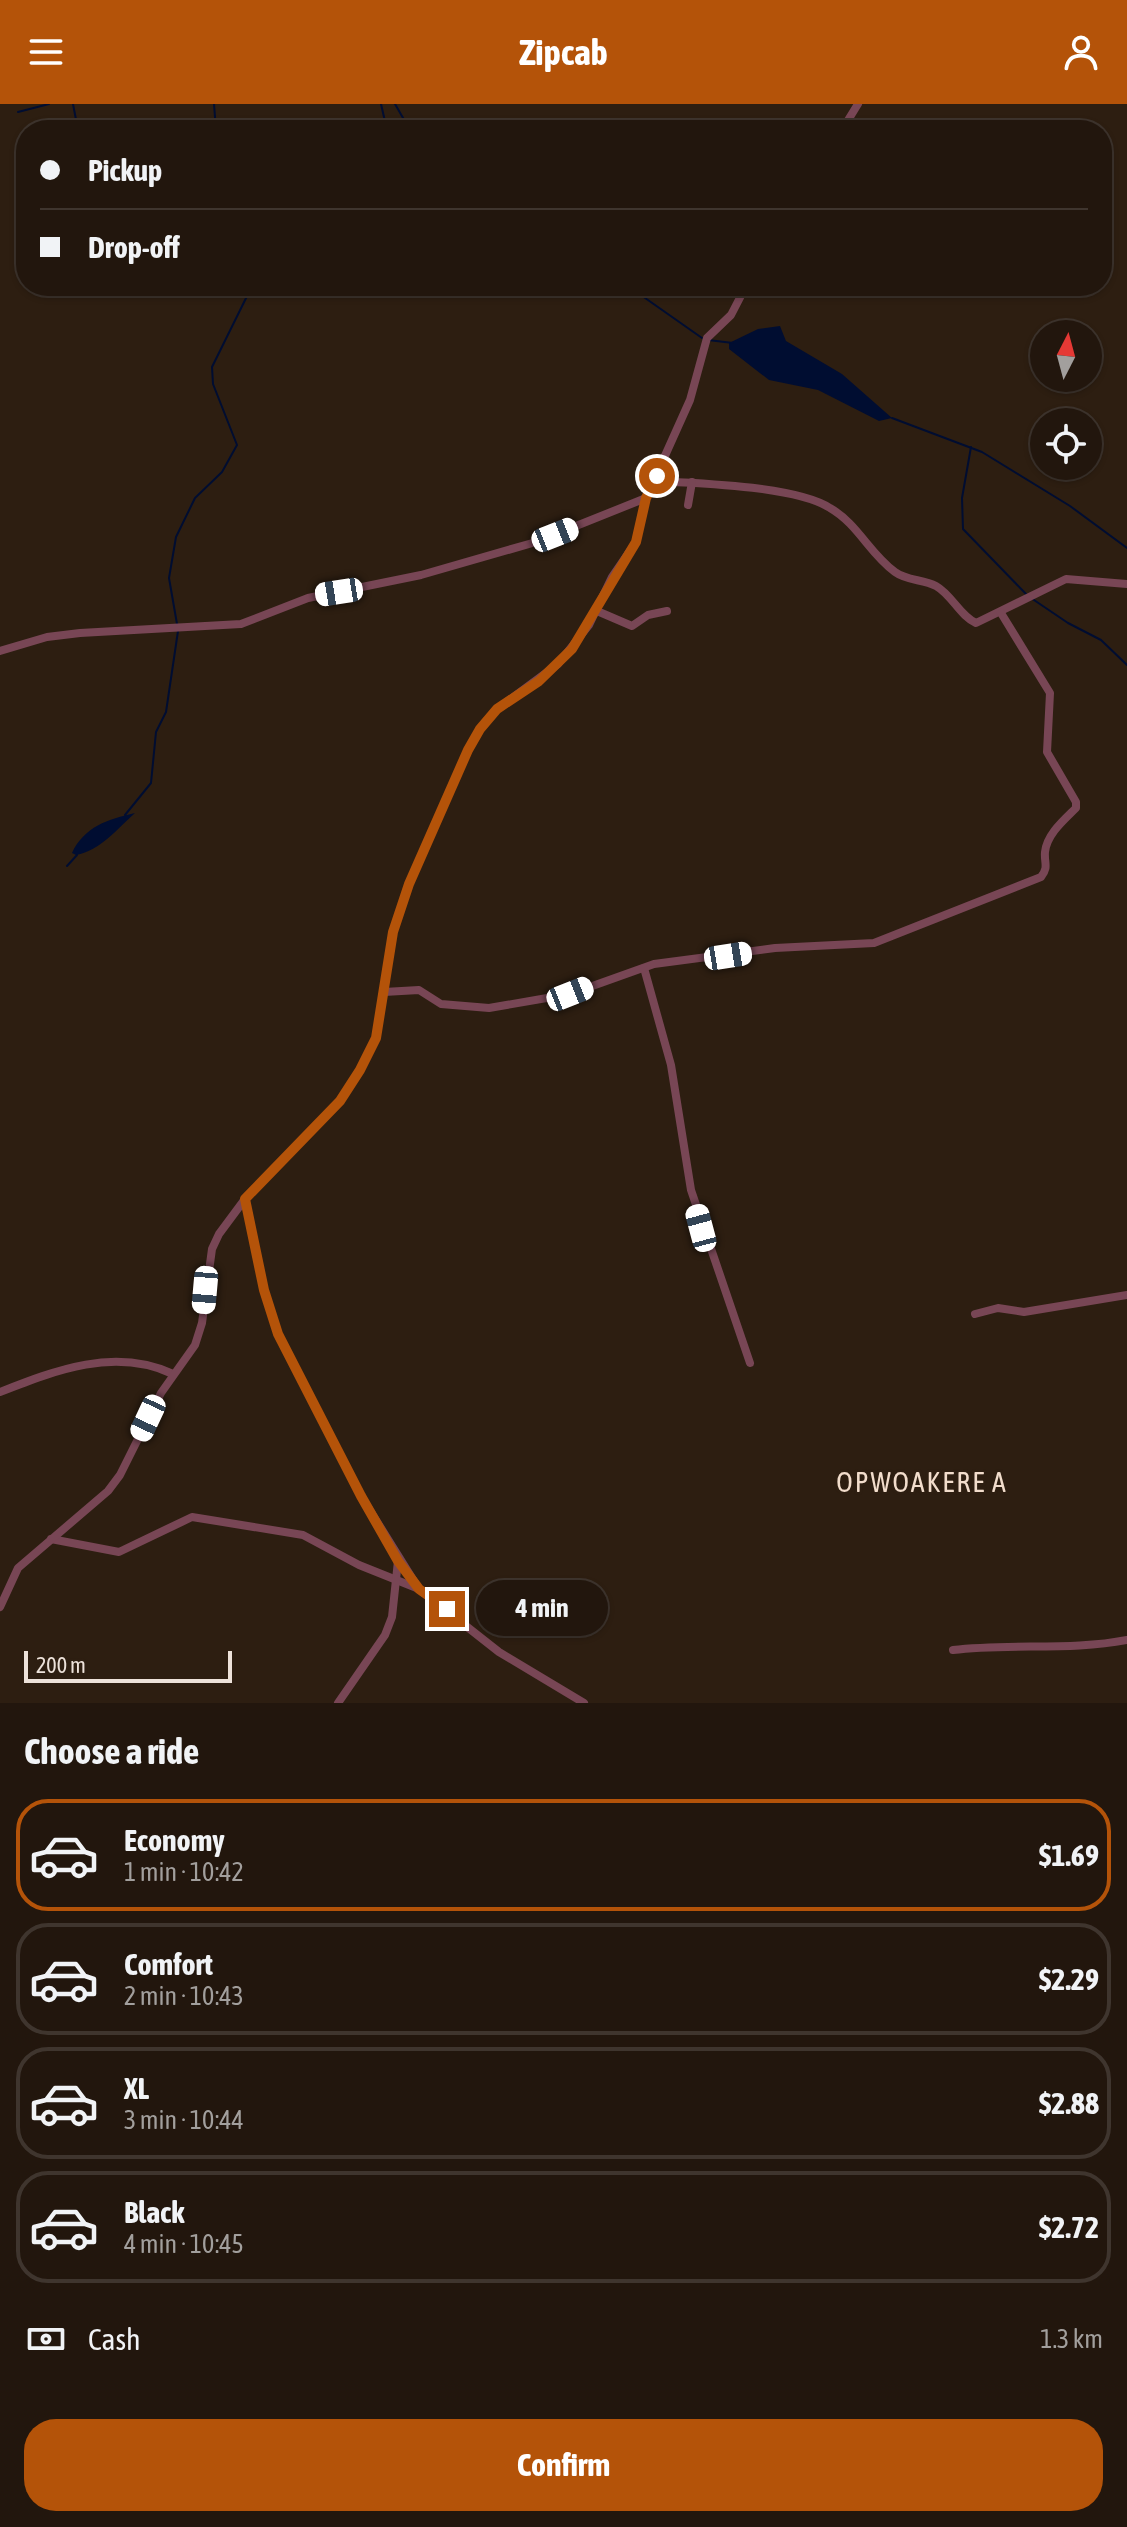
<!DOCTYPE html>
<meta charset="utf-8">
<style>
:root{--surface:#22160d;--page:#2a1f16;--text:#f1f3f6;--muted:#a29f9d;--line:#3f352e;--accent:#b45309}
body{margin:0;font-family:"Asap Condensed",sans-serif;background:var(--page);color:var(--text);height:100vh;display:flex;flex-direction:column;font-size:30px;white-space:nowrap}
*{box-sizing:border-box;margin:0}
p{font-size:26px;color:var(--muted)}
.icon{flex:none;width:44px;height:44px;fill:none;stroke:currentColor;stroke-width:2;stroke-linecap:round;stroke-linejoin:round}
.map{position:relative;height:1599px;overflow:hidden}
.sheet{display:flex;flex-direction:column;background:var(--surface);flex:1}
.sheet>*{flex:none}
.guide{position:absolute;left:16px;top:16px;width:1096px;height:176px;border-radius:32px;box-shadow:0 2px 6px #0004,0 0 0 2px var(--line);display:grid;align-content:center;height:176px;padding:0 24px;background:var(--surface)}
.needle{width:52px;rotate:6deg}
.fabs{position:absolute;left:1030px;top:216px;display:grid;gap:16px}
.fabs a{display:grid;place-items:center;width:72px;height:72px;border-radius:50%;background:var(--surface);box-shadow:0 2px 6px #0004,0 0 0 2px var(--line);font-size:40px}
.scale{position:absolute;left:24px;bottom:20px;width:208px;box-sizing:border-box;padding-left:8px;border:4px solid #ede2da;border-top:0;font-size:22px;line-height:28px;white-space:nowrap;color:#ede2da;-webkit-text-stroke:6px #2d1e11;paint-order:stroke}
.end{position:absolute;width:36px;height:36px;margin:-18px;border:10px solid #b45309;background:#fff;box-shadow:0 0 0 4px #fff}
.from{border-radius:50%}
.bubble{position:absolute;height:56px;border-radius:28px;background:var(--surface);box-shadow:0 2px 6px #0004,0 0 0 2px var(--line);font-size:26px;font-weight:700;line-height:56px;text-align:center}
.car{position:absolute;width:24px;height:48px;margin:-24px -12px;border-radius:10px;box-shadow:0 0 6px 2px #0007;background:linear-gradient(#fff 24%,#345 0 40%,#fff 0 76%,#345 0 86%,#fff 0)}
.guide b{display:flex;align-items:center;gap:28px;height:76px;font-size:30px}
.guide b+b{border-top:2px solid var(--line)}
.guide i{width:20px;height:20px;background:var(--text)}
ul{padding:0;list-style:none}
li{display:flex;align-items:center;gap:24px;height:112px;margin:0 16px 12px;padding:0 8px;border:4px solid var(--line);border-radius:32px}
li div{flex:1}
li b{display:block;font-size:30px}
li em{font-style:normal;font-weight:700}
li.active{border-color:var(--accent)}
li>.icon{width:72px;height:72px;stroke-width:1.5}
h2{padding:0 24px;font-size:36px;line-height:96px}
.pay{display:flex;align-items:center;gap:20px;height:88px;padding:0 24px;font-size:30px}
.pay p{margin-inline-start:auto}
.button{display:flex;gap:16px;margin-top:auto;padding:16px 24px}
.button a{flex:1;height:92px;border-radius:32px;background:var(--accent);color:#fff;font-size:32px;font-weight:700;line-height:92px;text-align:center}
header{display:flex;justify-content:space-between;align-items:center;height:104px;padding:0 24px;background:var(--accent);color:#fff;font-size:36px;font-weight:700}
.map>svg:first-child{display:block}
</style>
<header><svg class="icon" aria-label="menu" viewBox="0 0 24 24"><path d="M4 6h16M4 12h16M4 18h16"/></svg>Zipcab<svg class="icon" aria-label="person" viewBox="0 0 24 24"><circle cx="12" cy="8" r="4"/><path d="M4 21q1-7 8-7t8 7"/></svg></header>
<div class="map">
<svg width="1127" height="1599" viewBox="0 0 1127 1599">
<rect width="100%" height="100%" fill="#2d1e11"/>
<g fill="#000d31">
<path d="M780,222L786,237L842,270L892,314L879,317L818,286L769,276L729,245V239L758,225Z"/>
<path d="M135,709C116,726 101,746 76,751L72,749C84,723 108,715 135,709Z"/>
</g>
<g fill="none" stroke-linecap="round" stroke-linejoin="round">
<g stroke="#000d31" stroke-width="2">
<path d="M73,0L78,26"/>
<path d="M214,0L216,26"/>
<path d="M381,0L387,26"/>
<path d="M395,0L410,26"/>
<path d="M18,8L49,0"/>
<path d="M628,182L702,234"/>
<path d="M708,236L733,239"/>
<path d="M892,314L982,348L1070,402L1127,444"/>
<path d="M971,343L962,394L963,425L1026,490"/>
<path d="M1031,494L1068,519L1101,536L1127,561"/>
<path d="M177,520L169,474L176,433L195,394L222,368L237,341L213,280L212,263L252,182"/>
<path d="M125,711L151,679L156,628L166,608L178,527"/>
<path d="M67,762L77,751"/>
</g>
<g stroke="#784655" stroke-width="8">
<path d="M842,26L858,0"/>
<path d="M655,377C697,379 796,382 830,404C858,420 869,449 895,468C907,477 923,475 936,482C952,491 960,512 976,519L1066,475L1127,480"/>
<path d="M688,401L692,378"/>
<path d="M597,507L632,522L648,511L667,507"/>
<path d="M0,547L47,533L80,529L241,520L308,494L421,471L536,438L646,394"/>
<path d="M644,864L671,961L691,1086L750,1259"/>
<path d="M384,888L419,886L441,900L489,904L570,890L654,860L775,844L874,839L1041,773C1049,763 1044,759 1045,748C1047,730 1064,716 1076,704V698L1047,648L1050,589L1001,509"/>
<path d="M245,1095L264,1186L278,1230L361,1392L419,1485"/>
<path d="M975,1210L998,1204L1024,1208L1127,1191"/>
<path d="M0,1288C56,1266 115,1243 173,1270"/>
<path d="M51,1435L119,1448L192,1413L303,1431L359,1461L419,1485L499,1548L584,1599"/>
<path d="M0,1503L18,1464L108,1387L120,1371L161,1289L195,1241L202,1219L212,1145L219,1130L245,1095L340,997L360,966L376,934L393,828L409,780L468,646L480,625L497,605L558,560L589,521L612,473L636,438L646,394L690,296L707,234L731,211L746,182"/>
<path d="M953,1546C1010,1539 1072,1547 1127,1536"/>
<path d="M338,1599L385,1531L392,1513L398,1457"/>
</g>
</g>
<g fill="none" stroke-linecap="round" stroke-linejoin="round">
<path stroke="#b45309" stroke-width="10" d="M447,1505L419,1485L398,1457L361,1392L278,1230L264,1186L245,1095L340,997L360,966L376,934L393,828L409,780L468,646L480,625L497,605L539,577L572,545L636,438L646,394L657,372"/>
</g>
<g text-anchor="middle" stroke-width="6" stroke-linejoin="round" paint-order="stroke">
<g font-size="28" letter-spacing="2" fill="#f2ddcc" stroke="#2d1e11">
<text x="922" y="1388">OPWOAKERE A</text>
</g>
</g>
</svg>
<div class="fabs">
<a><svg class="needle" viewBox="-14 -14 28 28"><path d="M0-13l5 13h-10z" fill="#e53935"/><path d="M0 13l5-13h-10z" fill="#a29f9d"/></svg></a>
<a><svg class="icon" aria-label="locate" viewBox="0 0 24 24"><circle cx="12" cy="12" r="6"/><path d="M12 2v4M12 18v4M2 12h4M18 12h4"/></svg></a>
</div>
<div class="scale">200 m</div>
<i class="end from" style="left:657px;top:372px"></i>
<i class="end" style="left:447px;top:1505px"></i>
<div class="bubble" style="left:476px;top:1476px;width:132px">4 min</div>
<i class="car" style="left:555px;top:431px;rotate:68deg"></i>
<i class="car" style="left:339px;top:488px;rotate:261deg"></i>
<i class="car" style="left:728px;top:852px;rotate:81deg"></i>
<i class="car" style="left:570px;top:890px;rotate:68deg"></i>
<i class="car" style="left:701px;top:1124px;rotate:345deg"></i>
<i class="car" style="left:205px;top:1186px;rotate:185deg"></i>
<i class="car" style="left:148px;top:1314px;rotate:205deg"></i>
<div class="guide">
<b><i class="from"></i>Pickup</b>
<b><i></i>Drop-off</b>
</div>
</div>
<section class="sheet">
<h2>Choose a ride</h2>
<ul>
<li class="active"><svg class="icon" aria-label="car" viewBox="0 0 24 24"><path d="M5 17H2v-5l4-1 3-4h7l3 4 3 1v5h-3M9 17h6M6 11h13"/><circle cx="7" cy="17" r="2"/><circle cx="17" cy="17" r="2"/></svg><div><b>Economy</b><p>1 min · 10:42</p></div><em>$1.69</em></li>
<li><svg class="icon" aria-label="car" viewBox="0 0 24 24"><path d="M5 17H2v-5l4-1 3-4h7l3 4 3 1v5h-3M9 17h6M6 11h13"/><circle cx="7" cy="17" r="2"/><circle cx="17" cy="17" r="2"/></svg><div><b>Comfort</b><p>2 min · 10:43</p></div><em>$2.29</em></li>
<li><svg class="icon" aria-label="car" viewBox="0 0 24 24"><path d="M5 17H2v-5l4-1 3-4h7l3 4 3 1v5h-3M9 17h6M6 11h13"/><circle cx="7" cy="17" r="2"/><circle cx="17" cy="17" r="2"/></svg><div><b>XL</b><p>3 min · 10:44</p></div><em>$2.88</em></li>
<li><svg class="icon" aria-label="car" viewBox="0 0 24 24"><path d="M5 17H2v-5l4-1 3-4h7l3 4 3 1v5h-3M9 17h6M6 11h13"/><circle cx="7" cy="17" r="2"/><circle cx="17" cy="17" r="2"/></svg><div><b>Black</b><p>4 min · 10:45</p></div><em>$2.72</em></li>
</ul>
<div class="pay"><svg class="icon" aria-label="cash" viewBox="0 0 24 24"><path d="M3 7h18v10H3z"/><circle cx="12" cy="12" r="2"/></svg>Cash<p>1.3 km</p></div>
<div class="button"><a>Confirm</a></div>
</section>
